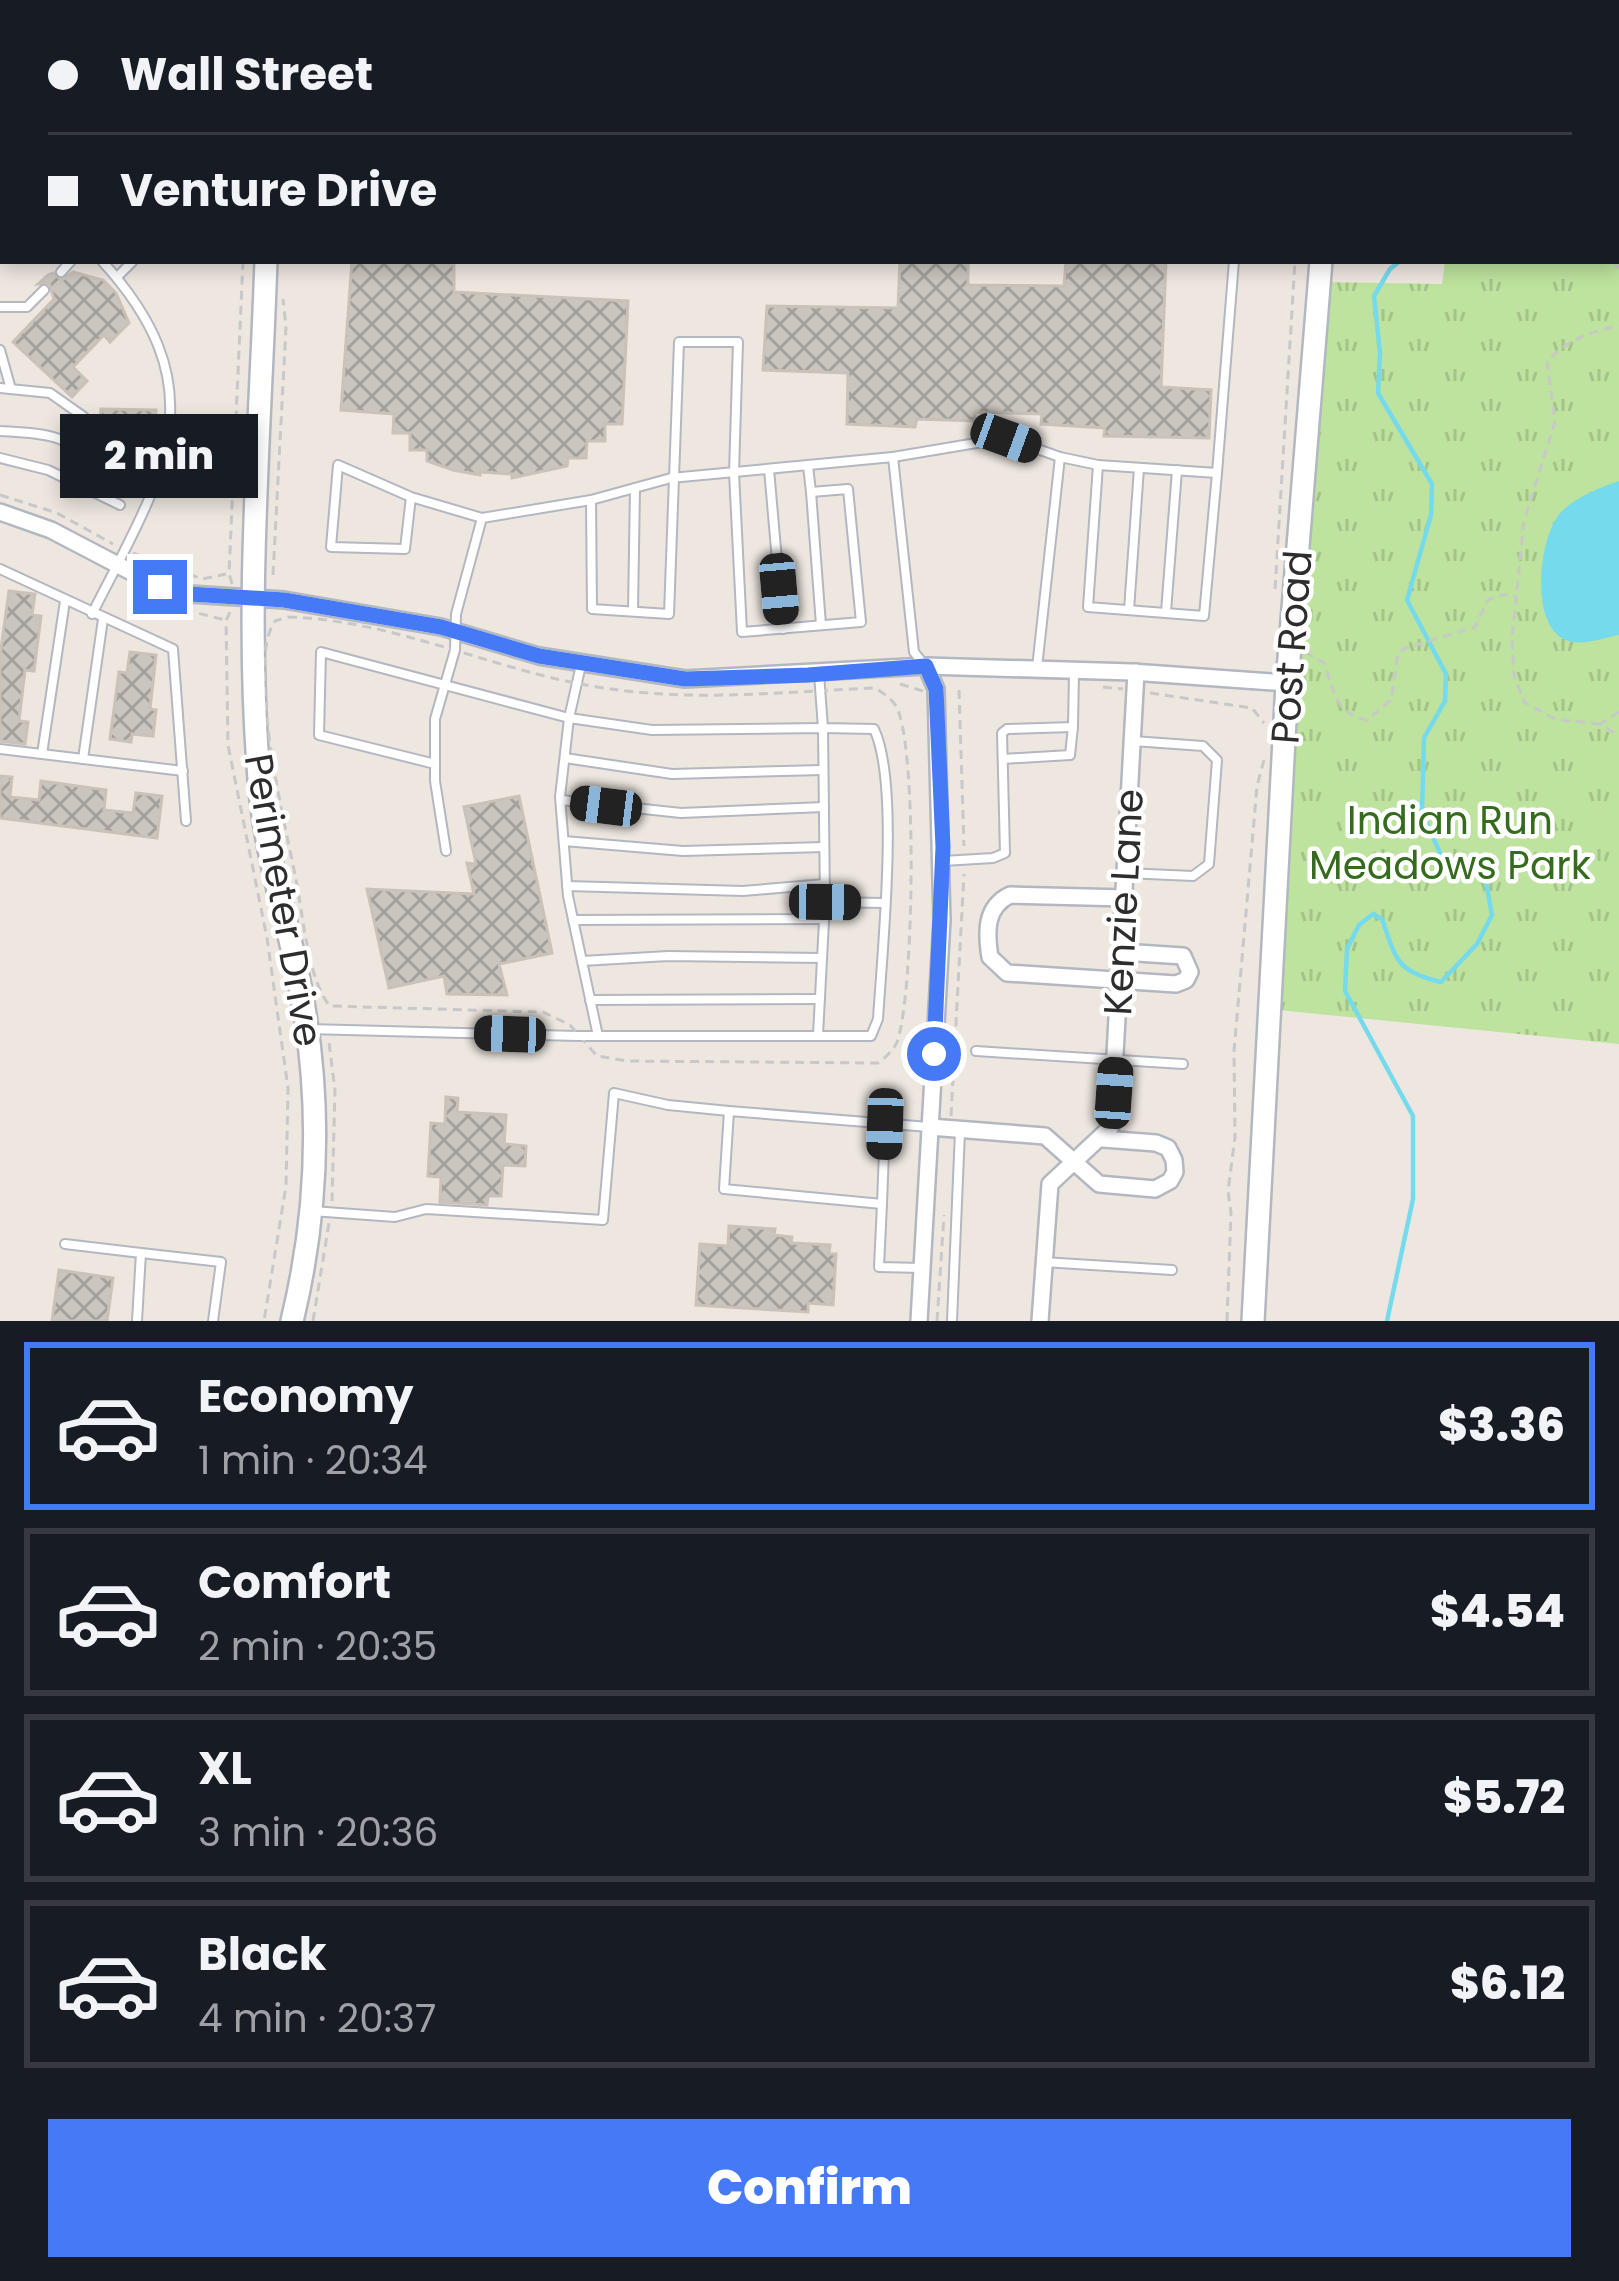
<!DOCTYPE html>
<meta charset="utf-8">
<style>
:root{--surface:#171b24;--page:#242831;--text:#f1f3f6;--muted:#9ea1a6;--line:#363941;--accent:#4579f6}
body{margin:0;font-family:Poppins,sans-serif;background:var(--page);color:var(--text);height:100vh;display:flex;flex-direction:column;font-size:45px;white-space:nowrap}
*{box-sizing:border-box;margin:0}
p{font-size:39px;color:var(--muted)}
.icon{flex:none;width:66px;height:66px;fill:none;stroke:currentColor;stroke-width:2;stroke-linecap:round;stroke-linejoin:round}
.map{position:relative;height:1321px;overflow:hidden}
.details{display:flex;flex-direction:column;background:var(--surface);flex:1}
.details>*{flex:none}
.top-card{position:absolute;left:0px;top:0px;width:1620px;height:264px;box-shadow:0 6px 18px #0003;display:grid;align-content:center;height:264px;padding:0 48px;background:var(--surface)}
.end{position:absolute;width:54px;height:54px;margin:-27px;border:15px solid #4579f6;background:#fff;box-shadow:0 0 0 6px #fff}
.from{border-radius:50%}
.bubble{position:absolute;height:84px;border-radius:0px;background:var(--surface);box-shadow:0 6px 18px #0003;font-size:39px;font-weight:800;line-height:84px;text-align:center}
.car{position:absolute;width:36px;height:72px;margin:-36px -18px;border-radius:15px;box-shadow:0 0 9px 3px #0007;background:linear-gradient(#222 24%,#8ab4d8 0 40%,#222 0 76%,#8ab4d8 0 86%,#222 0)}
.top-card b{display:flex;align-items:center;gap:42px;height:114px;font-size:45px}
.top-card b+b{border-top:3px solid var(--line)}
.top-card i{width:30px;height:30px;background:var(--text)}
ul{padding:21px 0 0;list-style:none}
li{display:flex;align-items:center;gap:36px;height:168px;margin:0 24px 18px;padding:0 24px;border:6px solid var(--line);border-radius:0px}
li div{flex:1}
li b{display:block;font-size:45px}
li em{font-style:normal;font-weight:800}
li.active{border-color:var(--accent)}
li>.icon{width:108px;height:108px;stroke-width:1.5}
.primary-button{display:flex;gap:24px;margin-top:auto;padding:24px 48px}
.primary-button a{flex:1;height:138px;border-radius:0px;background:var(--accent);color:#fff;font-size:48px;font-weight:800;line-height:138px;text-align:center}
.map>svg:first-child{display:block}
</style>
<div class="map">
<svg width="1619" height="1321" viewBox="0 0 1619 1321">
<defs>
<pattern id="park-tufts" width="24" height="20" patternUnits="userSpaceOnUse" patternTransform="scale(3)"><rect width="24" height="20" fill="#bde39e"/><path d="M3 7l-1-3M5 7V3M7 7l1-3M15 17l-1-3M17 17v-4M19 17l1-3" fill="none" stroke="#a3c388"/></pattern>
<pattern id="building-cross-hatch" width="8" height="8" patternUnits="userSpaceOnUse" patternTransform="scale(3)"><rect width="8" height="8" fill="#cac5be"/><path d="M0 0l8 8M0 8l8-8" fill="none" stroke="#a4a09b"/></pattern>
</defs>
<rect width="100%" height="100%" fill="#eee7e0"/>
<path fill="url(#park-tufts)" d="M1548,0H1619V1044L1268,1009L1319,282L1442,284L1445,261H1617V3Z"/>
<path fill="#76daed" d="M1619,481V635C1604,638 1588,644 1573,642C1529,636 1538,546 1556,519C1567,500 1599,488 1619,481Z"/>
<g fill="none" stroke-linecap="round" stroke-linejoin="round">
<g stroke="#76daed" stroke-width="4.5">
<path d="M1548,0V3"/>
<path d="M1387,1321L1413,1199V1116L1345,991L1347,949L1359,925L1373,914L1382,919C1396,960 1397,972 1441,982L1477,944L1492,915L1485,877L1445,864L1422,813L1424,738L1445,701L1446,674L1407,600L1431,515L1432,484L1378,393L1380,353L1374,296L1390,269L1400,261"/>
</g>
</g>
<g fill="url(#building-cross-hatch)" stroke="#cac2b9" stroke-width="3">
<path d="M352,261H454V292L628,301L622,424H605V441H587L586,458H568L567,466L512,478V474L480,472V475L453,470L427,461V450H410V433H393L394,414L341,410Z"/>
<path d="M900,261H968V285L1064,286L1066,261H1166L1161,387L1211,390L1209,438L1104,436L1105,428L1041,424L1042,414L975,412V421L917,419L915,427L847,424L848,373L763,370L767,306L898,308Z"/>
<path d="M73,272L103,280L116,293L129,323L110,342L104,335L73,367L87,381L72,397L13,342L54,299L49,283L38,284L48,275L53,273L62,280Z"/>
<path d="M101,409L156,410L153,458L130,456L121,465L127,475L98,472L105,464L97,456Z"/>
<path d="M9,591L35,594L32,615L41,616L34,671L25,670L19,721L28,722L25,744L0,741V656Z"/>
<path d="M130,652L156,655L150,709L156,710L153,736L132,734L131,742L110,739L119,672L127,673Z"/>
<path d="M0,776L12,777L10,797L39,800L41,781L106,790L104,810L133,813L136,793L162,796L157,838L0,818Z"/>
<path d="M519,796L552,953L499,964L507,995L447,994L444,976L389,988L367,889L474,894L467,863L476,864L464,807Z"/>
<path d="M446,1097L458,1098L457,1112L506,1115L504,1144L526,1146L525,1166L503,1165L501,1196H488L487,1205L440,1202L441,1177L428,1176L431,1123L445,1124Z"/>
<path d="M729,1226L775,1229L774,1235L792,1237L791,1243L830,1245L829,1254H836L833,1305L808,1303V1312L696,1305L700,1244L728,1246Z"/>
<path d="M59,1270L113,1278L107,1321H52Z"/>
</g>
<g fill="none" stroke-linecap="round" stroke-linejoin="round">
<defs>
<g id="lane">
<path d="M0,205L3,206"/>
<path d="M61,272L71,261"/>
<path d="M117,277L133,261"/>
<path d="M0,307H27L44,290"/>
<path d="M0,350L11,389"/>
<path d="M0,388L50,393L84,417L79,447"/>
<path d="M0,431C33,433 71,432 88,463L97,464"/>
<path d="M893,457L1006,438L1060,457L1037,668"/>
<path d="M1060,457L1098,465L1217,473L1234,261"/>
<path d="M0,458L48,470L120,505"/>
<path d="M1098,465L1088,607L1204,616L1217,473"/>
<path d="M129,467L162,470"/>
<path d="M769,469L783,629"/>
<path d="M811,492L821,625"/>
<path d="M411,497L405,549L331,547L338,465L411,497L482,518"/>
<path d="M591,500L592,609L669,614L679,342H738L734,473L742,632L861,622L848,489L811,492L808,466"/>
<path d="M0,569L173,649L186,821"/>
<path d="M1129,610L1139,468"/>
<path d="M633,611L635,488"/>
<path d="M1166,612L1177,470"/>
<path d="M92,614C161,478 222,393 102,261"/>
<path d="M581,665L569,718L652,730L823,728L825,902L884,903"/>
<path d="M0,749L183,771"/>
<path d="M42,754L65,601"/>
<path d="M565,758L672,774L823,770"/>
<path d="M83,759L103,619"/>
<path d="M1003,759L1070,755L1073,727"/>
<path d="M435,764L319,735L321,652L569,718L560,797L568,896L598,1036"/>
<path d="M561,800L681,813L824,807"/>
<path d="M564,841L683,851L824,847"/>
<path d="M446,851L435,781V719L455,650L456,614L482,518L591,500L671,478L893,457L914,652L925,666"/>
<path d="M943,861L993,858L1005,853L1002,733L1007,729L1073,727L1074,673"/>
<path d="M1125,873L1193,876L1209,864L1217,760L1203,746L1133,741"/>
<path d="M567,886L743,891L825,884"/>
<path d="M573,920L824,919"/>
<path d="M582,961L668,956L822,958"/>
<path d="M590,1000L820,999"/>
<path d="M308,1029L578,1036H871L878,1019C882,953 900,783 874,729L823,728L819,674"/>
<path d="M818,1035L825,902"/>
<path d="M976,1051L1183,1064"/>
<path d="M885,1124L882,1204L724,1189L729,1111L929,1127"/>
<path d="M882,1204L879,1267L922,1268"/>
<path d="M312,1211L395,1217L426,1209L603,1220L614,1093L668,1105L729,1111"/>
<path d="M65,1244L141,1253L137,1321"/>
<path d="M141,1253L221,1262L213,1321"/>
<path d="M1043,1262L1172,1270"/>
<path d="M952,1321L960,1131"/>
</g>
<g id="street">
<path d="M376,0L380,3"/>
<path d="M752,0L754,3"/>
<path d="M924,0L925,3"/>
<path d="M541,3V0"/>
<path d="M647,3V0"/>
<path d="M1105,3V0"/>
<path d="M0,55L2,0"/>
<path d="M0,512L51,530L160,587L190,594L284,600L441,627L539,656L685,679L926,666L1132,672L1287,683"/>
<path d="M1122,952L1183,956L1190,972L1186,980L1176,984L1007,973L990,957C986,932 985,907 1010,895L1126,898"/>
<path d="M930,1127L1045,1136L1099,1184L1155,1189L1170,1181L1175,1172L1174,1160L1168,1148L1156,1143L1103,1139"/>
<path d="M919,1321L942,920L936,689L926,666"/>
<path d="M1040,1321L1050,1184L1111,1127L1136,672"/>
</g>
<g id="secondary">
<path d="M321,3L323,0"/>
<path d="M1343,3V0"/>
<path d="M0,131H3"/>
<path d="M266,261C260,436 244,615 260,790C266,856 288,922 300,986C322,1098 319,1210 292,1321"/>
<path d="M1253,1321L1287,683L1321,261"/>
</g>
</defs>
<use href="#lane" stroke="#b3b7c0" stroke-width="12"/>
<use href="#street" stroke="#b3b7c0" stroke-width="20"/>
<use href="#secondary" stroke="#b3b7c0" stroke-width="26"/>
<g stroke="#c8c8c8" stroke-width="3" stroke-dasharray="9 6" stroke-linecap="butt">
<path d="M1618,0L1619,3"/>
<path d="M287,3L288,0"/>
<path d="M1617,164L1619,159"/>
<path d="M1613,261L1619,269"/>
<path d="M0,495L57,513L113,544"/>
<path d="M133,553L202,579L226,574"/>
<path d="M273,575L286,327L283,299"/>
<path d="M232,584L229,573L243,261"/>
<path d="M1275,589L1295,261"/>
<path d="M170,606L225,620"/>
<path d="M230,612L226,621L228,745L267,938L288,1088L286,1186L264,1321"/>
<path d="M288,617C393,620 488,668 591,686C692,703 775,692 875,688C883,693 891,698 896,706C918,745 914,998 897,1042C893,1051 886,1057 878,1063L627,1061L597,1056L570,1025L543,1012L330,1006C308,981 303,914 296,880C286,827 245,664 275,621Z"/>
<path d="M1305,652L1324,663C1334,691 1335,714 1367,720L1391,700L1398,654L1403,649L1475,627L1488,600L1499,595L1515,596"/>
<path d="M900,684L923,691"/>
<path d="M1103,687L1123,689"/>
<path d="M959,690L964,846"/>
<path d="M1150,693L1252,708L1264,723"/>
<path d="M1619,712L1600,724L1619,736"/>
<path d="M1600,724L1555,719L1524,702L1514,675L1512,639L1524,521L1555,422L1547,362C1568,339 1589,332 1619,326"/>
<path d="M329,1043L335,1090L332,1201"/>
<path d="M951,1116L964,874"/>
<path d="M313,1321L329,1223"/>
<path d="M937,1321L944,1215"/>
<path d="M1227,1321L1231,1212L1228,1191L1235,1137L1234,1051L1257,786L1264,760"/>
</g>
<use href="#lane" stroke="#fff" stroke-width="8"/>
<use href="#street" stroke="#fff" stroke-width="15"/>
<use href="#secondary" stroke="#fff" stroke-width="21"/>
</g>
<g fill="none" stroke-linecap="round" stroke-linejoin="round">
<path stroke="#4579f6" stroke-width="15" d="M160,587L190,594L284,600L441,627L539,656L685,679L808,675L926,666L936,689L943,847L934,1054"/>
</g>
<g text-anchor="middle" stroke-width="9" stroke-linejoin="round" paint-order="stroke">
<g font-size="39" fill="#2d2d2d" stroke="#fff">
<text transform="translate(1291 647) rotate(-86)" y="14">Post Road</text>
<text transform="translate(284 900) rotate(80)" y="14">Perimeter Drive</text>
<text transform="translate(1123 902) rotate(-87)" y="14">Kenzie Lane</text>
</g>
<g font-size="39" fill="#356b1d" stroke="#fff">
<text x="1450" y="834">Indian Run<tspan x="1450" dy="45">Meadows Park</tspan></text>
</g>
</g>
</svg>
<i class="end from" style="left:934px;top:1054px"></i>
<i class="end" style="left:160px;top:587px"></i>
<div class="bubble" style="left:60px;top:414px;width:198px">2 min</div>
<i class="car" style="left:1006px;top:438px;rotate:110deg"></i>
<i class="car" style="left:779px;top:589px;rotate:175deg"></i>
<i class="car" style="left:606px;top:806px;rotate:277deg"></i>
<i class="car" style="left:825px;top:902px;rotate:91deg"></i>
<i class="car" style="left:510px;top:1034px;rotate:272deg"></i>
<i class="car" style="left:1114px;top:1093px;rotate:4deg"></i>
<i class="car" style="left:885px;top:1124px;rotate:182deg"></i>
<div class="top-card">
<b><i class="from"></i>Wall Street</b>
<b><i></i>Venture Drive</b>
</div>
</div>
<section class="details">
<ul>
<li class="active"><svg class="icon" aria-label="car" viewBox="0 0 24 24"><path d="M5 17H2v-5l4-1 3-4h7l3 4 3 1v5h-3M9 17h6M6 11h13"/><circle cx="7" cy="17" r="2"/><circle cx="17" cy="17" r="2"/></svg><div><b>Economy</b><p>1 min · 20:34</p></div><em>$3.36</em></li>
<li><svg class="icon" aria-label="car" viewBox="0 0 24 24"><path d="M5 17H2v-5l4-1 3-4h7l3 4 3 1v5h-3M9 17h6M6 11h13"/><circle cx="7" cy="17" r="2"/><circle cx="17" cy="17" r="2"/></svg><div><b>Comfort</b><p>2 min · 20:35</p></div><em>$4.54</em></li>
<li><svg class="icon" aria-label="car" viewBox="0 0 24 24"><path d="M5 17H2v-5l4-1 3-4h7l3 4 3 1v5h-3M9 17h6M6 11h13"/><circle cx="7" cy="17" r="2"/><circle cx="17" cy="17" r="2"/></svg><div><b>XL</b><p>3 min · 20:36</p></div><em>$5.72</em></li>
<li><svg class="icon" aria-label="car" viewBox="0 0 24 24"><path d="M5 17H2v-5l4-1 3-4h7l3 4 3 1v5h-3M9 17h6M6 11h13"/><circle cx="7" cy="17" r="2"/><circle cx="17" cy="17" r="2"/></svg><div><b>Black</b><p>4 min · 20:37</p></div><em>$6.12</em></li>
</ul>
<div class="primary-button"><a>Confirm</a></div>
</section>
